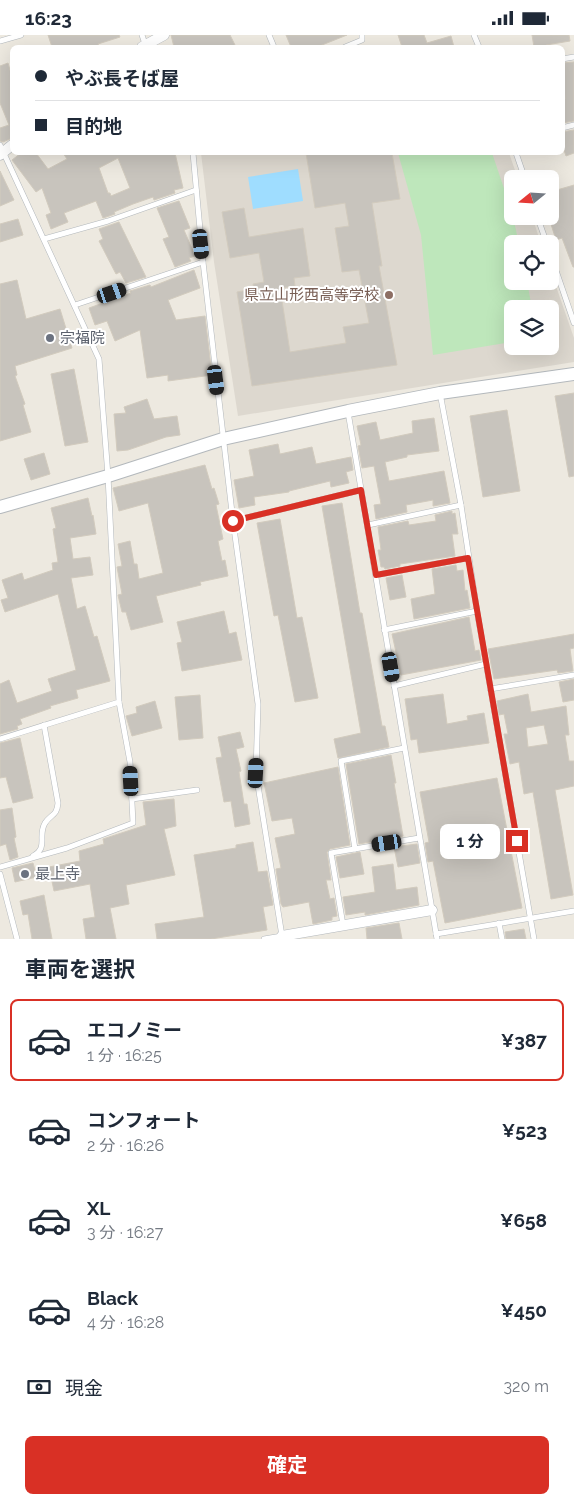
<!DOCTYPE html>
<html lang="ja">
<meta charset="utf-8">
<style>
:root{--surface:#fff;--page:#f2f2f3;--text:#1f2937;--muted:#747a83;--line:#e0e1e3;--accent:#d93025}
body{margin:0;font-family:Raleway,"Noto Sans JP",sans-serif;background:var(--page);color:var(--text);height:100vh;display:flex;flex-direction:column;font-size:19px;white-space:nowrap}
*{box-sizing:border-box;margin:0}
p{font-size:16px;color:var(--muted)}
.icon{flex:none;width:28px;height:28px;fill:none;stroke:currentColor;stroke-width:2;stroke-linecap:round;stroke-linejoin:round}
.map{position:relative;height:904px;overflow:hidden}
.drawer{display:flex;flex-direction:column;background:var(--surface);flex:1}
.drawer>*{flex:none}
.banner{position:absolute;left:10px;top:10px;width:555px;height:110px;border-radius:8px;box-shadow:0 5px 20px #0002;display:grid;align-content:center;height:110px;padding:0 25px;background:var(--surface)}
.needle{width:32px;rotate:252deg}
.controls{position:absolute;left:504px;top:135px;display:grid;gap:10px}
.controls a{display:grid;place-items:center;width:55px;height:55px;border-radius:8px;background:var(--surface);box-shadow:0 5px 20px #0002;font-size:25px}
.end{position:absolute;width:22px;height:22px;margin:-11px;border:6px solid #d93025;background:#fff;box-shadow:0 0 0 2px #fff}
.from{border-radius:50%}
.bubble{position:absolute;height:35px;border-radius:8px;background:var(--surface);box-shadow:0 5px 20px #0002;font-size:16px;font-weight:700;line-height:35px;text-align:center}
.car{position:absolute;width:15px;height:30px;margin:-15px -8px;border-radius:6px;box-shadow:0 0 4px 1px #0007;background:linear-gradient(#222 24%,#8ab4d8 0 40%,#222 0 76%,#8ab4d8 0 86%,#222 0)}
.banner b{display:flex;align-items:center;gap:18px;height:48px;font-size:19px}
.banner b+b{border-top:1px solid var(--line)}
.banner i{width:12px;height:12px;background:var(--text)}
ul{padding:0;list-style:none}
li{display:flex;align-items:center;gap:15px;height:82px;margin:0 10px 8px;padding:0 15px;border:2px solid transparent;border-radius:8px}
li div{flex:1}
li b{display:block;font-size:19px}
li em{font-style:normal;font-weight:700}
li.current{border-color:var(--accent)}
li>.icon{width:45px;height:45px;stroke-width:1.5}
h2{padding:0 25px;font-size:22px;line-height:60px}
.pay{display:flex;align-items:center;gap:12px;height:55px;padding:0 25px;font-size:19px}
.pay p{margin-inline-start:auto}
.cta{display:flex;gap:10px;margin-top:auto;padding:10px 25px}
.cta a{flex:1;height:58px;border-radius:8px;background:var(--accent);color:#fff;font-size:20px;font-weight:700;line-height:58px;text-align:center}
.status{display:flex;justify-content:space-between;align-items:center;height:35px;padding:0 25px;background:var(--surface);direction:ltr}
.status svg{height:14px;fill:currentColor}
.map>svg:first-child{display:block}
</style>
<div class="status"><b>16:23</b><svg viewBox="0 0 49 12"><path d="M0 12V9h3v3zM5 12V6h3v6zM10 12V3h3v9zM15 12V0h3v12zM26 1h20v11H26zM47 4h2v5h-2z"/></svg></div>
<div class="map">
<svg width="574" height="904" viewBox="0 0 574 904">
<rect width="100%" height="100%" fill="#ede9e0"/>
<path fill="#ddd8cf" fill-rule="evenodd" d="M201,118H509L518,144H512V181H532L541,209H512V246H550V234L574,303V327L238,381L214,227ZM512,274H550V311H512Z"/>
<path fill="#bee7bb" d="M398,118H492L512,177L519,209H512V246H527L532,274H512V307L433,320L421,200Z"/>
<path fill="#9fddff" d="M298,134L303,166L253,174L248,142Z"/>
<g fill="#c8c4bd" stroke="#d2cbbe" fill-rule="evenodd">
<path d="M48,0H119L120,2L98,9L99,12H52Z"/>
<path d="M171,0H230L236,12H174Z"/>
<path d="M286,0H347L317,12H291Z"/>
<path d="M398,0H424L427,8L451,1L454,12H402Z"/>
<path d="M532,0H569L570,6L546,10V12H534Z"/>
<path d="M574,27V86L562,88V64H565L562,28Z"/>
<path d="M8,28L12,42V103L3,107L0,106V93L9,90L0,68V31Z"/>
<path d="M574,95V118L566,121L562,109V97Z"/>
<path d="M21,118H36L48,134L67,124L63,118H175L183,153L174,155L175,158L154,165L153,162L133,169L114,177L115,179L103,183L96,166L64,178L68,187L51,194L46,180L51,178L42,153L36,157L12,125ZM118,123L130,153L111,161L110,158H108L99,133Z"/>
<path d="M306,118H392L400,164L372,168L382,231H379L397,330L252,351L237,257L254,254L253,249L264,247L259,218L230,223L222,177L244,173L249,202L303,193L310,241L294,243L295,251L280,253L290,317L346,308L343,292L369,288L359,235L342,237L335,193L349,191L345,168L315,173Z"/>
<path d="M0,136L14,165L0,171Z"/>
<path d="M574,150V232H573L562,203L556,205L550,186V157Z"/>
<path d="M179,166L190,193L184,195L195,221L189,223L191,226L175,232L163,204L169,202L157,173Z"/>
<path d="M18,184L23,200L0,207V189Z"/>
<path d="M119,187L146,242L126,248L120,237L116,239L99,206L103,204L99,194Z"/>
<path d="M194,235L200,253L168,265L176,285L205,281L212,340L168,346V340L147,343L140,295L115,306L107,286L95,290L89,273L131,258L130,256L150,250L151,252L156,250Z"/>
<path d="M17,245L26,284L60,274L72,313L15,331L17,340L15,341L25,369L23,370L31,397L0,406V249Z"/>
<path d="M74,334L88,407L65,411L51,339Z"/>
<path d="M574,358V441L569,442L555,361Z"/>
<path d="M147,364L154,384L177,381L180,400L166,402L128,415L117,416L114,379L126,378L124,372Z"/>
<path d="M507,375L520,456L483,462L470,381Z"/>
<path d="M434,383L439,416L407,420V422L385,427L389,446L444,436L450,468L433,471V465L406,470L407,477L376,484L374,470L381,469L374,431L362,433L358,411L361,410L357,391L376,387L380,405L413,398L412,386Z"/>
<path d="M278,409L280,419L312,412L316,429L351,422L353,435L346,437L349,448L331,452L330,446L289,456V457L254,462L255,470L239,473L234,445L254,441L249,415Z"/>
<path d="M44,418L50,439L31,445L24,424Z"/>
<path d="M205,430L212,454L214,453L219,469L216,470L223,504L218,506L222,526L225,525L228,541L200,547L201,550L156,561L163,587L131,595L126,577H122L118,560L122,559L117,532L122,531L118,509L130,506L134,529H137L139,544L163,538L148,468L119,476L113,453Z"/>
<path d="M88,463L92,481L93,480L96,499L70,503L73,524L90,522L93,540L71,543L77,574L85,571L94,602L97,601L110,646L76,655L78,663L50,671L51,673L20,684L22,689L17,691L18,694L0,699V649L9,645L17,668L52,656L48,644L76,635L58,559L5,577L1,565L8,563L2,545L22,538L24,545L53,535L52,528L58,527L53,494L56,493L51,473Z"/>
<path d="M342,468L360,578H362L382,691H385L389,712L338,723L334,704L361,698L322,471Z"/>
<path d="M452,476V479L455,478L458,499H452L455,521L400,529V531L385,534L384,532H381L378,515H381L378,492L408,486L409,490L436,486L435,480Z"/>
<path d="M280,484L297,583L302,582L318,663L295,667L278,580L274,581L257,488Z"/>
<path d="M456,530L457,536L463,535L465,556L467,555L470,573L414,584L411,564L435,559L432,534Z"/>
<path d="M402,540L406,562L390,565L386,543Z"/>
<path d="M224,576L229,599L236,597L242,625L182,636L177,608L182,607L177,587Z"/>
<path d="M469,582L475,616L479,615L481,625L401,640L392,599Z"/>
<path d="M574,599V613L570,614L573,636L558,638L557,635L494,644L488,614Z"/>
<path d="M574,644V665L563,667L559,647Z"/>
<path d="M443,659L447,689L468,685L467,681L484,678L489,708L419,718L417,704L411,705L405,664Z"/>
<path d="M528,659L531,677L566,671L569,700H565L569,726H574V751L555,755L573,860L551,864L533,757L524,759L519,727L510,729L504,699H508L504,679L499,680L497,666ZM544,690L548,709L528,712L526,693Z"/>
<path d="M200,660L203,703L179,705L175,662Z"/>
<path d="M155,666L162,693L132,701L126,681L137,678L136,672Z"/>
<path d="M240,697L244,712L236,714L241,736L239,737L244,769H247L250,789L235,792L231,766L224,767L216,723L222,722L218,702Z"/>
<path d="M20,703L33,763L13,768L6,742L0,743V708Z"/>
<path d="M391,720L396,748H394L403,801L359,809L346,729Z"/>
<path d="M338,732L350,810L330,814L327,817L331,845H326L330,864L334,863L337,881L332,882V885L313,889L309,867L283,872L281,869L276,834L281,833L275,803L295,799L292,783L272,786L264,748Z"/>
<path d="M497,743L522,873L445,888L433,826L428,827L425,808L429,807L420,757Z"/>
<path d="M174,764L176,791L164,794L175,840L126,850L129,869L110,873L116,904H86L83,884L95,882L90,849L54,856L49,832L80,826L79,816L104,809L103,804L146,790L143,767Z"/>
<path d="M12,773L16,802L14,803L18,822L10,825L6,809L0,811V775Z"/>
<path d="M253,807L258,837L267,836L273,870L263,872L267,895L211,904H157L155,889L204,882L194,820L236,813V810Z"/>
<path d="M417,809L420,828L398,832L394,812Z"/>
<path d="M360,817L364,839L340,843L336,822Z"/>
<path d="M33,828L37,842L15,847L12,833Z"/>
<path d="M393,829L396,855L417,852L419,870L365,880V877L346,880L343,862L375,857L372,832Z"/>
<path d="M44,860L52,904H32L28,879L23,880L20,866Z"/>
<path d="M399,888L402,904H367L366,893Z"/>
<path d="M524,894L526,904H506L505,897Z"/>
</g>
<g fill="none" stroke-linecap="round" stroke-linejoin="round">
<defs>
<g id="service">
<path d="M142,0L145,9"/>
<path d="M269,0L274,12"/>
<path d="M474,0L479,12"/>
<path d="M0,6L21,0"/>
<path d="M345,12L362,5V0"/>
<path d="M562,24L574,22"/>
<path d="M562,93L574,90"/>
<path d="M0,110L99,324L108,441L119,667L0,704"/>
<path d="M516,118L525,144"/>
<path d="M537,181L547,209"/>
<path d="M44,204L108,186L196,155"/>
<path d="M550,218L574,288"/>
<path d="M203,227L233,486L258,669L256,738L282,901L264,904"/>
<path d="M75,270L203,227L193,118"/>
<path d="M440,358L461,470L477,576L534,904"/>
<path d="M348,377L437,904"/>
<path d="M233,486L361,455"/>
<path d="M368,490L461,470"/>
<path d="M376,540L468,523"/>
<path d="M384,595L477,576"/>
<path d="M394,651L486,629"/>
<path d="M490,654L574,640"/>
<path d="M132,764L197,755"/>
<path d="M355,814L341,726L404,713"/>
<path d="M33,821C49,812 37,802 45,788C51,779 57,781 58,768L44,690"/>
<path d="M0,832L67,813L133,788L130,727L119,667"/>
<path d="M0,839L17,904"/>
<path d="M499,888L502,904"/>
<path d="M343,890L331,818L419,803"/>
<path d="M436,899L574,876"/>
</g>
<g id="minor">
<path d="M142,12L164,0"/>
<path d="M0,120L12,110"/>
<path d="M282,901L432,875"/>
</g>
<path id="tertiary" d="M0,472L108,441L223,404L348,376L440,358L574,339"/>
</defs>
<use href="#service" stroke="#b3b8bc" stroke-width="6"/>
<use href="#minor" stroke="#b3b8bc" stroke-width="11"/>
<use href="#tertiary" stroke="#b3b8bc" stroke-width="14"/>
<use href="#service" stroke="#fff" stroke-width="5"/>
<use href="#minor" stroke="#fff" stroke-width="10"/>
<use href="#tertiary" stroke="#fff" stroke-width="12"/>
</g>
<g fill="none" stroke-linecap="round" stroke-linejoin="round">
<path stroke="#d93025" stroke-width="6" d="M233,486L361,455L376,540L468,523L517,806"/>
</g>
<circle fill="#8d6e63" stroke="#fff" stroke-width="2" cx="389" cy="260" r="5"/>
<g fill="#6b7280" stroke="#fff" stroke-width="2">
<circle cx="50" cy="303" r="5"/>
<circle cx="25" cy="839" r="5"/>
</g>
<g text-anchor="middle" stroke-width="4" stroke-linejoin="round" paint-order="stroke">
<g font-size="15" fill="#785e54" stroke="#fff" text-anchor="end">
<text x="379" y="265">県立山形西高等学校</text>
</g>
<g font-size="15" fill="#5b616d" stroke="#fff" text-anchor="start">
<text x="60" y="308">宗福院</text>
<text x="35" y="844">最上寺</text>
</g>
</g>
</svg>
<div class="controls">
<a><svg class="needle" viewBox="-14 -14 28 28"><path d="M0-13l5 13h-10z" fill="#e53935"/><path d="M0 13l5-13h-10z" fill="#747a83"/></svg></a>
<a><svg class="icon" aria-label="locate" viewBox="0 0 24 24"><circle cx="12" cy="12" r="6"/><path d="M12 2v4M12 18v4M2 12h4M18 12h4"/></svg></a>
<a><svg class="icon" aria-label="layers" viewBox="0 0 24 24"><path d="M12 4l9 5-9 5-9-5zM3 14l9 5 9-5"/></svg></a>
</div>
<i class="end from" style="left:233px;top:486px"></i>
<i class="end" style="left:517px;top:806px"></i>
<div class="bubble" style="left:440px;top:789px;width:60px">1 分</div>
<i class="car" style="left:201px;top:209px;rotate:174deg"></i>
<i class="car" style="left:112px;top:258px;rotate:71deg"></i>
<i class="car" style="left:216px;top:345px;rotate:173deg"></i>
<i class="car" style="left:391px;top:632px;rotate:170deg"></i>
<i class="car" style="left:256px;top:738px;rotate:3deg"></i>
<i class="car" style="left:131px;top:746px;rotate:357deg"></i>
<i class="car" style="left:387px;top:808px;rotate:261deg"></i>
<div class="banner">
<b><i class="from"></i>やぶ長そば屋</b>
<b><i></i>目的地</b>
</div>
</div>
<section class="drawer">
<h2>車両を選択</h2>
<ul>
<li class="current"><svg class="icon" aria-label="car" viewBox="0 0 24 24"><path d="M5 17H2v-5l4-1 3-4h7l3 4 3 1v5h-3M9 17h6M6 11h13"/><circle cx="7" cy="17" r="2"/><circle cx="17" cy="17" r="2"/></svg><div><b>エコノミー</b><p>1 分 · 16:25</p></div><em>¥387</em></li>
<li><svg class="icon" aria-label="car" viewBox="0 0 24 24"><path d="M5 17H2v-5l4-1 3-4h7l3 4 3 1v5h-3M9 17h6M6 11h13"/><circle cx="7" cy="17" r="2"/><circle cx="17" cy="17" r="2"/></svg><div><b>コンフォート</b><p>2 分 · 16:26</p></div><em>¥523</em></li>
<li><svg class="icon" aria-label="car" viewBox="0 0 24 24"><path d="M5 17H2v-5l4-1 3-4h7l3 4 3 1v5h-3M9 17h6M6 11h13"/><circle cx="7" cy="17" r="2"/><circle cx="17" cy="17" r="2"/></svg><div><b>XL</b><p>3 分 · 16:27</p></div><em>¥658</em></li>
<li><svg class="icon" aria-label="car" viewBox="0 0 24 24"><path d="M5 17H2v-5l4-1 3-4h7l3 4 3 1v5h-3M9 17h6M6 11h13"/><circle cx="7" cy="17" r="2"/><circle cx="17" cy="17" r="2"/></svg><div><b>Black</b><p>4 分 · 16:28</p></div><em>¥450</em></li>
</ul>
<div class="pay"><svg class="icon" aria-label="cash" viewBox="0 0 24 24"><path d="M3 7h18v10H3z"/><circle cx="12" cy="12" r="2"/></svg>現金<p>320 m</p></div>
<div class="cta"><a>確定</a></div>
</section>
